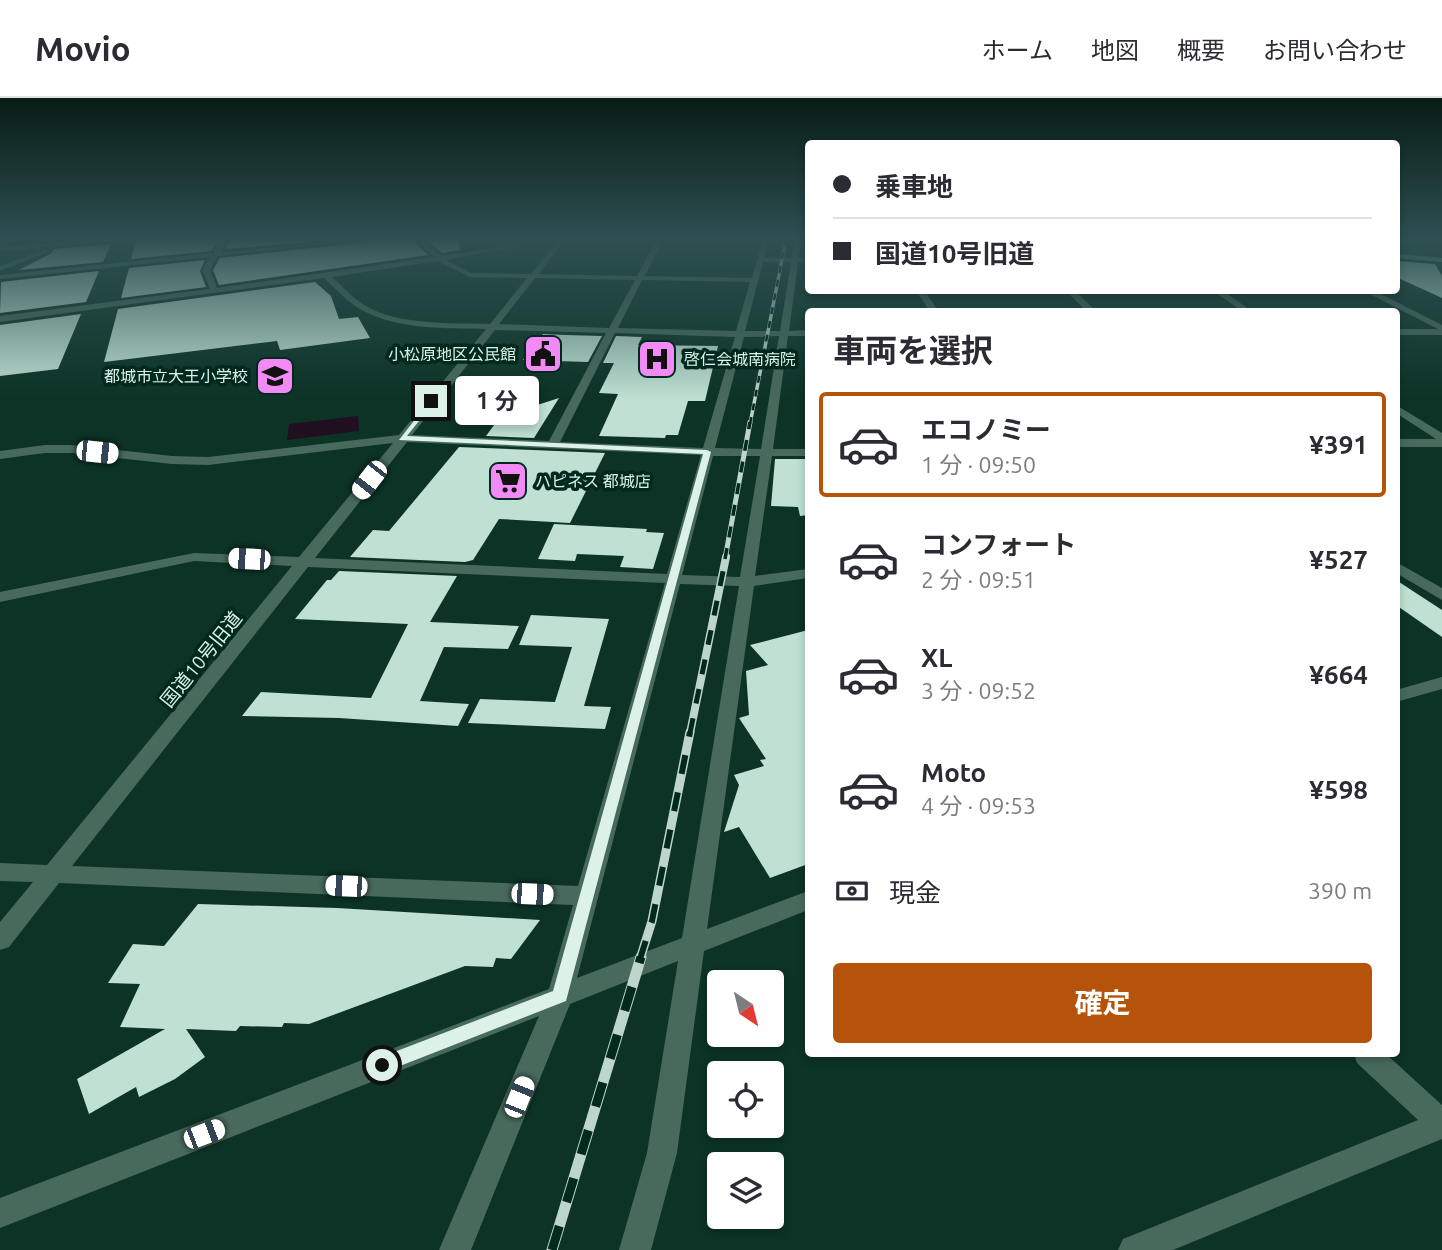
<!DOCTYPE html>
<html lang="ja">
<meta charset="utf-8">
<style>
:root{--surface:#fff;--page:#f7f7f7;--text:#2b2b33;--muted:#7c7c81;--line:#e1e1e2;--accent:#b45309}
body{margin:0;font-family:Ubuntu,"Noto Sans JP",sans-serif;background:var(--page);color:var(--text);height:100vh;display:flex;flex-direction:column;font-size:26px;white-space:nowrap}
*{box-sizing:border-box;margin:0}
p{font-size:23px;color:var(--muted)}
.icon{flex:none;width:38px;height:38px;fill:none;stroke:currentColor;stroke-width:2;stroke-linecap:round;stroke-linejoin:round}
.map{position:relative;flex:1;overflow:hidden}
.details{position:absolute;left:805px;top:210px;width:595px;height:749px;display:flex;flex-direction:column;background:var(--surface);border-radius:7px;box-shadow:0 4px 10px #0003}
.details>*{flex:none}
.top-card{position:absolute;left:805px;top:42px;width:595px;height:154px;border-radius:7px;box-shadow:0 4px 10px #0003;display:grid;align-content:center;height:154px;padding:0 28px;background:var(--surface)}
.needle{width:46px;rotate:145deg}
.tools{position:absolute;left:707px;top:872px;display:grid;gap:14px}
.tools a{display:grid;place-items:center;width:77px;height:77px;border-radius:7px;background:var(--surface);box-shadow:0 4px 10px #0003;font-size:35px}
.end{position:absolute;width:32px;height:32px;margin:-16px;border:9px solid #dcf1e8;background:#111;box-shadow:0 0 0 4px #111}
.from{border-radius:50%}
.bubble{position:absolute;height:49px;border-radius:7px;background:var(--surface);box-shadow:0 4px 10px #0003;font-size:23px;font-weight:700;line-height:49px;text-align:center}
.car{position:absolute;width:21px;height:42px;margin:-21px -10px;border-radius:9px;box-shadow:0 0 5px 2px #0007;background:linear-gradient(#fff 24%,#345 0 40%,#fff 0 76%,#345 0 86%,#fff 0)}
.top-card b{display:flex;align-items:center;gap:24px;height:66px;font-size:26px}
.top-card b+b{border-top:2px solid var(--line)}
.top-card i{width:18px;height:18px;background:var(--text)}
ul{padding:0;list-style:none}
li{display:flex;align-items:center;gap:21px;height:105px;margin:0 14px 10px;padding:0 14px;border:4px solid transparent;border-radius:7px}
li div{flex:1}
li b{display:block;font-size:26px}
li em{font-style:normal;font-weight:700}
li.selected{border-color:var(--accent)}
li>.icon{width:63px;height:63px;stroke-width:1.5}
h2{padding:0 28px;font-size:32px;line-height:84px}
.pay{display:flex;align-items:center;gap:18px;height:77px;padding:0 28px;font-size:26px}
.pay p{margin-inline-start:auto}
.cta{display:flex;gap:14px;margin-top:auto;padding:14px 28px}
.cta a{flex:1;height:80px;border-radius:7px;background:var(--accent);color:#fff;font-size:28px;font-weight:700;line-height:80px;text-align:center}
header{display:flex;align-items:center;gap:42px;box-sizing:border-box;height:98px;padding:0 35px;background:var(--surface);border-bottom:2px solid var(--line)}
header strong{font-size:33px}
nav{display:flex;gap:38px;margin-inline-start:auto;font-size:24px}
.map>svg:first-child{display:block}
</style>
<header>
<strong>Movio</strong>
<nav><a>ホーム</a><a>地図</a><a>概要</a><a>お問い合わせ</a></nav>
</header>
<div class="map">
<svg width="1442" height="1152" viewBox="0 0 1442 1152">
<rect width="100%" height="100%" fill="#0c3326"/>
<path fill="#1f0f1f" d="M358,318L359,333L287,342L289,326Z"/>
<g fill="#bfe0d2">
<path d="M146,141H145H219L211,153L131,161L136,144Z"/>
<path d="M231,141H342L226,151Z"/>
<path d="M371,141H412L428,157L219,187L213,172L220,160L368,144Z"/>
<path d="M425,141H459L460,152L442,155Z"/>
<path d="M111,146L103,164L19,172L52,155L53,151Z"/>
<path d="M205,162L200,173L206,189L121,200L129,170Z"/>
<path d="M1396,163L1435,166L1442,178V200L1396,179Z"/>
<path d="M99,173L86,204L0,215L1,184Z"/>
<path d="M315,184L331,198L339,221L358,219L370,240L280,252L277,243L104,264L118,211Z"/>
<path d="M81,216L58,271L0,278V227Z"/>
<path d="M543,236L566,237L602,238L588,264L523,262Z"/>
<path d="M616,238L642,239L638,247L718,248L705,303H688L678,337H666L665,340L599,338L618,296L599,295L614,265H603Z"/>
<path d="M559,300L534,340L486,338L508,308L531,309Z"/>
<path d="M459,349L605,355L570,425L499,421L473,462L465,464L350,459L373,432L389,433Z"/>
<path d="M808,361V417L800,418L798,409L771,408L775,361Z"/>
<path d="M554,426L647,431L646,434L664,435L653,471L620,469L624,458L577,456L575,463L538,461Z"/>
<path d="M339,473L457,478L430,524L519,528L508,551L444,549L420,603L469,606L458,628L339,620L242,618L261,594L371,600L408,526L295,521L327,482H331Z"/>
<path d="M1396,482L1442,512V539L1396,507Z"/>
<path d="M531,517L609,521L584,608L611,609L605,631L468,625L480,601L555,604L572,549L519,547Z"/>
<path d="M808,532V766L770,780L739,729L724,734L739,687L734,677L764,668L760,662L766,661L739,620L749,617L746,573L768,567L750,547Z"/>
<path d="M198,806L337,810L540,822L511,861L496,860L493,869L465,868L309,926L284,925L282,929L240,928L236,933L186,931L205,959L175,981L139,999L136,989L89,1016L77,981L165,931L120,929L140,886L108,885L133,846L164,848Z"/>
</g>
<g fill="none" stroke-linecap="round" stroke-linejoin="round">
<g fill="#486a5d" fill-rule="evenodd">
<path d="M118,141H143L0,153V149Z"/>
<path d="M222,141H228L221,154L368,141L218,158L210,172L217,190L434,159L414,141H421L441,158L555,141L446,162L471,175L531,176L560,141H566L539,176L637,178L657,141H663L645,178L752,180L763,141H769L764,160H792L795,141H801L799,160H808V164H798L789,233L808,232V238H788L773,351H808V358H772L755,478L808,471V480L754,488L707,831L808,793V812L704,853L677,1055L651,1152H619L647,1055L678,863L570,906L471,1152H439L539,918L0,1130V1100L549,891L573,807L59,785L9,849L0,852V824L33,784L0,783V765L47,767L292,468L194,463L0,504V494L194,455L299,459L393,345L208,367L172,366L72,355H45L0,361V353L45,347H72L172,358L208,359L399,337L486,231C446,230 398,232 362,212C348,205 336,191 324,180L0,224V218L210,191L202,172L210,159L0,181V177L213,155ZM438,163L470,179L527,180L490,226C454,225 397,227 366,208C354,201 343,189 332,179ZM763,164H791L780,233H745ZM535,180L635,182L609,230L499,226ZM642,182L750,184L736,233L618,230ZM495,232L606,235L549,343L412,337ZM615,235L735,239L703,350L560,344ZM779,238L761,351L715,350L744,239ZM407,344L701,357L667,476L315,460ZM713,358H760L740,479L682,477ZM308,469L665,485L578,788L72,768ZM680,486L739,488L682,840L577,880Z"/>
<path d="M1419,141H1442V144Z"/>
<path d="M45,152L51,153L0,173V168Z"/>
<path d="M916,192H924L939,214H930Z"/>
<path d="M1065,192H1074L1097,214H1087Z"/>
<path d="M1212,192H1222L1253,214H1243Z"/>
<path d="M1362,192H1373L1442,227V237H1396V231H1438Z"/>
<path d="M1396,307L1442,335V349H1396V341H1436L1396,315Z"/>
<path d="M1396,464L1442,490V502L1396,475Z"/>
<path d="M1442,579V591L1396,604V592Z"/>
<path d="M1354,956H1386L1442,1007V1041L1173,1152H1118L1123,1141L1418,1022L1357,965Z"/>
</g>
<path fill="#5fa98d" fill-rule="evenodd" d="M1396,156L1442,160V164L1396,160Z"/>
<defs>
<path id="rail-far4" d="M750,326L786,141"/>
<path id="rail-far3" d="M725,461L750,324"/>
<path id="rail-far2" d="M690,635L726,459"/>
<path id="rail-far1" d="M640,861L652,823L690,634"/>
<path id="rail" d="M552,1152L641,859"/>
</defs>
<use href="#rail-far4" stroke="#bed5cc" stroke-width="3.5"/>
<use href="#rail-far3" stroke="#bed5cc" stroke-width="5"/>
<use href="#rail-far2" stroke="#bed5cc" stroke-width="8"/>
<use href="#rail-far1" stroke="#bed5cc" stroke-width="9"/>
<use href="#rail" stroke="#bed5cc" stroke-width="11"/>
<use href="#rail-far4" stroke="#01291d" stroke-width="2.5" stroke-dasharray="7" stroke-linecap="butt"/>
<use href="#rail-far3" stroke="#01291d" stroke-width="3.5" stroke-dasharray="11" stroke-linecap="butt"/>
<use href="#rail-far2" stroke="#01291d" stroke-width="5" stroke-dasharray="15" stroke-linecap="butt"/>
<use href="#rail-far1" stroke="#01291d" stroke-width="6" stroke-dasharray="19" stroke-linecap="butt"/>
<use href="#rail" stroke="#01291d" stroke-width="9" stroke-dasharray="25" stroke-linecap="butt"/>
</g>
<linearGradient id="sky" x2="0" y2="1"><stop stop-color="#071c15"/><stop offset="0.47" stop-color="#2e5052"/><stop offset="1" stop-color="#2e5052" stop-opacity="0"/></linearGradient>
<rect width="1442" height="302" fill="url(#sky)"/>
<path fill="#dcf1e8" d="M431,301L435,303L407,338L707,352L711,354L566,903L382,975L376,973L373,967L376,961L553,893L703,356L399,342Z"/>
<defs>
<symbol id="civic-square" viewBox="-11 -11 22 22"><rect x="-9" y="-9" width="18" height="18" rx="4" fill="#f18af4" stroke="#01291d"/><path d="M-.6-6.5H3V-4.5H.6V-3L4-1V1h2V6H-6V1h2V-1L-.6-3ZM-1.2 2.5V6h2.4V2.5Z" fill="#111"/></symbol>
<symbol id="hospital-square" viewBox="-11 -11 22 22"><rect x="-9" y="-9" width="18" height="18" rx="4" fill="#f18af4" stroke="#01291d"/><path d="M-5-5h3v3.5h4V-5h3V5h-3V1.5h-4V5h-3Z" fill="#111"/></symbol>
<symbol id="school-square" viewBox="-11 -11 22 22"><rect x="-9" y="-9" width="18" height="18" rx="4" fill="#f18af4" stroke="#01291d"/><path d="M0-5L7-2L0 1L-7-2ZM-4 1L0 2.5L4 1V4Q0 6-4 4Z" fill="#111"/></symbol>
<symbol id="supermarket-square" viewBox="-11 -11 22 22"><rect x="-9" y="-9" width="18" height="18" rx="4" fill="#f18af4" stroke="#01291d"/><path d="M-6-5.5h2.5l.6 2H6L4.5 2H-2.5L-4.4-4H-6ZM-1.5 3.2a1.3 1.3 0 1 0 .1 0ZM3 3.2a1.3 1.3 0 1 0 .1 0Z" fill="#111"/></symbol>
</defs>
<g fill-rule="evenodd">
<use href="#civic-square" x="521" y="234" width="44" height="44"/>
<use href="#hospital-square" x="635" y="239" width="44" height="44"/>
<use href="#school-square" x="253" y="256" width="44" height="44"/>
<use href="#supermarket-square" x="486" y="361" width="44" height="44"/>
</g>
<g text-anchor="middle" stroke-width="7" stroke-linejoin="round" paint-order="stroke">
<g font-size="16" fill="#dcf1e8" stroke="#01291d" text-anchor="end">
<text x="516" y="262">小松原地区公民館</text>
<text x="684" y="267" text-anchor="start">啓仁会城南病院</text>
<text x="248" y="284">都城市立大王小学校</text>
<text x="535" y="389" text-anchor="start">ハピネス 都城店</text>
</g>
<g font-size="19" fill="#dcf1e8" stroke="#01291d">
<text transform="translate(201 561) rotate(-51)" y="7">国道10号旧道</text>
</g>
</g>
</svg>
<div class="tools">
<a><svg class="needle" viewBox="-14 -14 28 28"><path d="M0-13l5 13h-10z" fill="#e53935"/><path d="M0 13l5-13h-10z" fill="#7c7c81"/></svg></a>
<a><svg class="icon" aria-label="locate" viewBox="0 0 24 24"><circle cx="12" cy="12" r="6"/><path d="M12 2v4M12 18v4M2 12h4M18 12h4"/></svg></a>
<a><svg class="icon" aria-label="layers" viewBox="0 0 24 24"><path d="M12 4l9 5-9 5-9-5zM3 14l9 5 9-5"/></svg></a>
</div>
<i class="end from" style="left:382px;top:967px"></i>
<i class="end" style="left:431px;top:303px"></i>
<div class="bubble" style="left:455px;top:278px;width:84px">1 分</div>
<i class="car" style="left:97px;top:354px;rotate:96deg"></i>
<i class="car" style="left:369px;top:382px;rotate:218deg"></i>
<i class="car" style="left:249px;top:461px;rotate:273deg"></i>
<i class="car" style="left:346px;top:788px;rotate:272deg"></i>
<i class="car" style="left:532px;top:796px;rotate:92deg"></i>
<i class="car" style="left:519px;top:999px;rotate:22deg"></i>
<i class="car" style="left:204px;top:1036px;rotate:69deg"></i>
<div class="top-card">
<b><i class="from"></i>乗車地</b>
<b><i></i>国道10号旧道</b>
</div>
<section class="details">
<h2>車両を選択</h2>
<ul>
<li class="selected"><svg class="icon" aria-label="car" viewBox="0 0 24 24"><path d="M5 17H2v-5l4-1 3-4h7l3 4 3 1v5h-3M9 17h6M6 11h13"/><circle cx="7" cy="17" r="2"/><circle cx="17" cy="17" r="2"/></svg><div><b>エコノミー</b><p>1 分 · 09:50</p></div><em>¥391</em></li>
<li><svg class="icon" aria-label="car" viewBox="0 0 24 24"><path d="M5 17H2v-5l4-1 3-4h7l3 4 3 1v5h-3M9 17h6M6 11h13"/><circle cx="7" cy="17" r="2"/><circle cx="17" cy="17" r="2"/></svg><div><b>コンフォート</b><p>2 分 · 09:51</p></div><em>¥527</em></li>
<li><svg class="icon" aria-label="car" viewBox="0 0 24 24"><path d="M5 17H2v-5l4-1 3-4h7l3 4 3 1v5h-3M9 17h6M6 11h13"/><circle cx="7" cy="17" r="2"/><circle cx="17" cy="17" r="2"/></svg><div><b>XL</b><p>3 分 · 09:52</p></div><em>¥664</em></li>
<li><svg class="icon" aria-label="car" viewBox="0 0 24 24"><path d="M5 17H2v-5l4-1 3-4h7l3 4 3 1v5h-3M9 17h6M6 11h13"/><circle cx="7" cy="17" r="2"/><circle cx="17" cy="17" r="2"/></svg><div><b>Moto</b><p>4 分 · 09:53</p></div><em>¥598</em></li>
</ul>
<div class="pay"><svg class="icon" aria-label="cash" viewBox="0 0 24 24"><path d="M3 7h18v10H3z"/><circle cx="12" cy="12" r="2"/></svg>現金<p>390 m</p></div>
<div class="cta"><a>確定</a></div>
</section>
</div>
